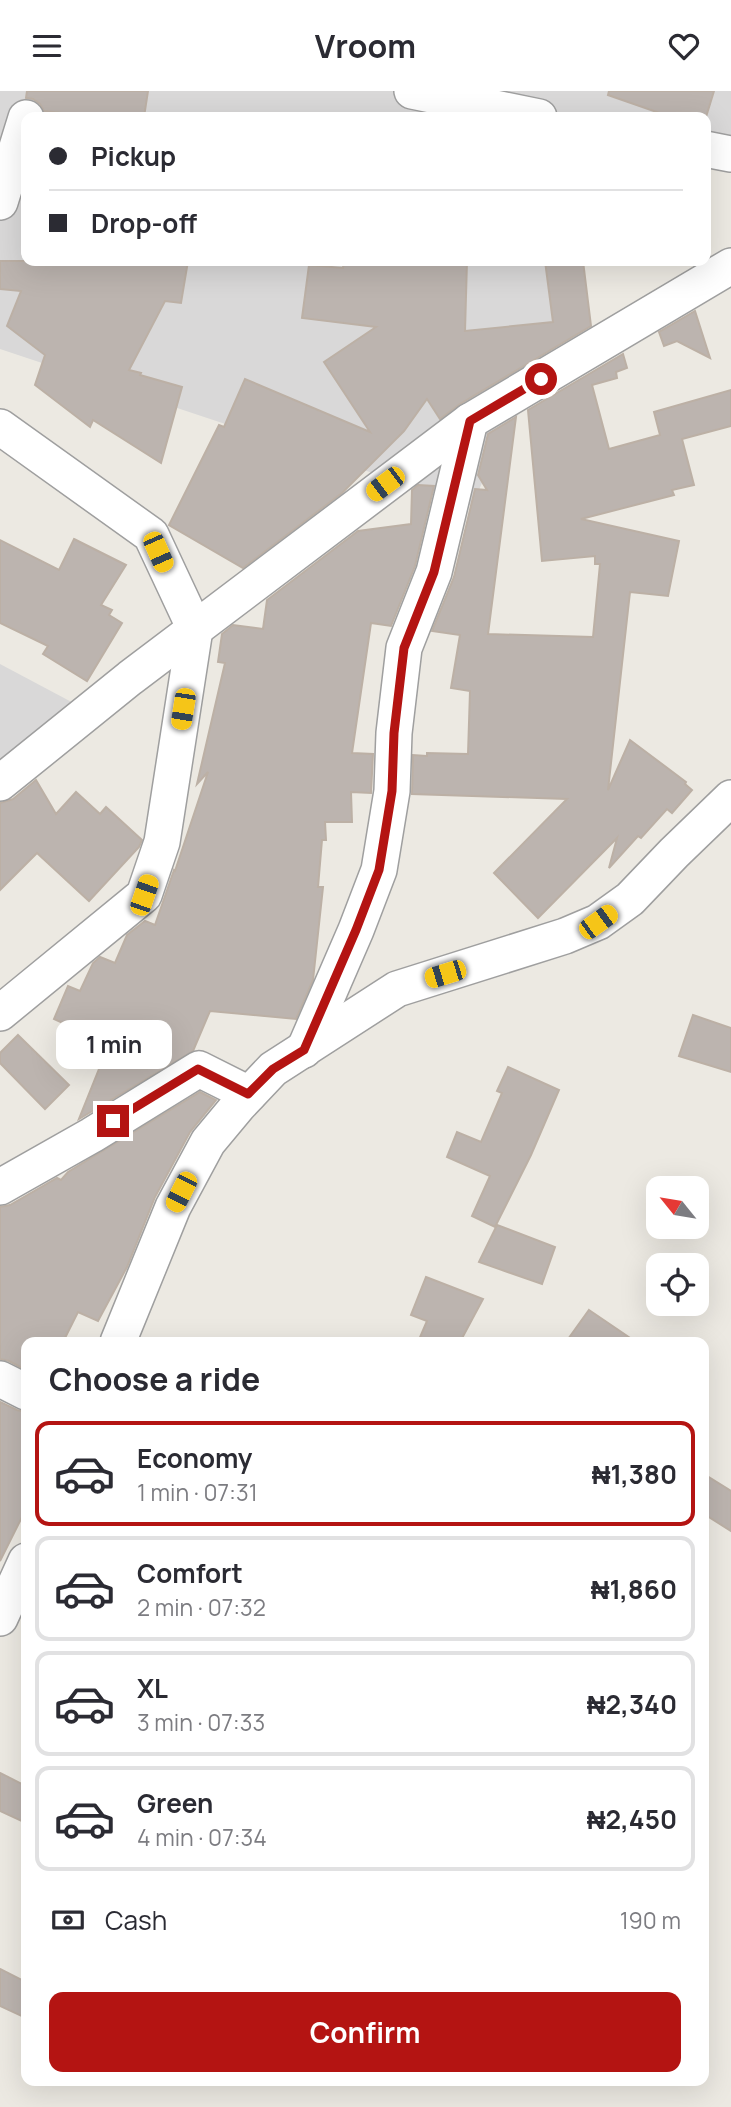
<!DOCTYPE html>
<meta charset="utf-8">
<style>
:root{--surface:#fff;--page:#f2f2f3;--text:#2b2b33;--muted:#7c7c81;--line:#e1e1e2;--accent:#b41412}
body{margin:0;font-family:Manrope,sans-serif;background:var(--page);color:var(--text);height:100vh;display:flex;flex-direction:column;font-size:26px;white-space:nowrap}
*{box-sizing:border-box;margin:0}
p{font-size:23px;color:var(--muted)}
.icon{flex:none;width:38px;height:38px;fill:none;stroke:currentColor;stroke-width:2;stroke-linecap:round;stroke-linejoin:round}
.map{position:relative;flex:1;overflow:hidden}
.drawer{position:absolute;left:21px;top:1246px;width:688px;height:749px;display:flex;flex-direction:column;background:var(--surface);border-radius:14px;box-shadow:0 7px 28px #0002}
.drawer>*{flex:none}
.top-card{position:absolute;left:21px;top:21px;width:690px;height:154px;border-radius:14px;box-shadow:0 7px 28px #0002;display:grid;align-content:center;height:154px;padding:0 28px;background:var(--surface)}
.needle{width:46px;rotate:300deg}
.tools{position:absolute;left:646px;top:1085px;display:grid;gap:14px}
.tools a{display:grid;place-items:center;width:63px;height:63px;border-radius:14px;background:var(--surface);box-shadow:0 7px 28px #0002;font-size:35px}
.end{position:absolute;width:32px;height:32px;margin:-16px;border:9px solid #b41412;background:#fff;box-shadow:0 0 0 4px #fff}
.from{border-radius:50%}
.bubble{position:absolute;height:49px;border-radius:14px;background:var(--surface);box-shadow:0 7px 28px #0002;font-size:23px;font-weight:700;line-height:49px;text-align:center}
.car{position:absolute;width:21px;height:42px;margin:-21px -10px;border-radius:9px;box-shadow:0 0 5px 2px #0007;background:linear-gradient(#f5c518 24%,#345 0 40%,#f5c518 0 76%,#345 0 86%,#f5c518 0)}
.top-card b{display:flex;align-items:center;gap:24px;height:66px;font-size:26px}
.top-card b+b{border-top:2px solid var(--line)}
.top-card i{width:18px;height:18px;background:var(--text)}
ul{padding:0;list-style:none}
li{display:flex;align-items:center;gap:21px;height:105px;margin:0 14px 10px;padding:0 14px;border:4px solid var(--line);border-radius:14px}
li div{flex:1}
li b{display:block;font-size:26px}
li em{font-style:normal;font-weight:700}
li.active{border-color:var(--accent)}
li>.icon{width:63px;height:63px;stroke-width:1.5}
h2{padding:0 28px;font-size:32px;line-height:84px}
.pay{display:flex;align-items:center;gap:18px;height:77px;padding:0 28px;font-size:26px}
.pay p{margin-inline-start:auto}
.cta{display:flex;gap:14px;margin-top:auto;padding:14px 28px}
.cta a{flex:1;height:80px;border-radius:14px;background:var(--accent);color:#fff;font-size:28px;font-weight:700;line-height:80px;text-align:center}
header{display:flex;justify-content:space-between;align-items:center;height:91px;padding:0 28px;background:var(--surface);font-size:32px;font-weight:700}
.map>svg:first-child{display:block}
</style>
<header><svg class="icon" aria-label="menu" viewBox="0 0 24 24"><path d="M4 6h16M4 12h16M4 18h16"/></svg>Vroom<svg class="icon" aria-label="heart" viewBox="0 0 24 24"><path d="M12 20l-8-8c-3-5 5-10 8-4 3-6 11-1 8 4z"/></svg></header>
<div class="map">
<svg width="731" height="2016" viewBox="0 0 731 2016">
<rect width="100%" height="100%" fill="#ece9e2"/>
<g fill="#d9d8d8">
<path d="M0,0H731V48L705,47V26H26V170H578L472,415L0,258Z"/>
<path d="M0,573L96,624L0,708Z"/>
</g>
<g fill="#bcb4af" stroke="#bcb0a5" stroke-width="2">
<path d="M27,0H148L144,26H97L44,20L40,13L33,8L26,7Z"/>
<path d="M609,0H714L706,26H671L608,4Z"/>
<path d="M0,170H188L181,212L165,210L129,279L141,282L140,284L182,296L161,372L93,329L90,336L35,294L45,264L7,235L21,200L0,198Z"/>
<path d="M344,170H467L465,240L553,231L545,170H583L591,235L460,313L440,328L427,308L404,340L342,402L243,477L169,434L219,334L224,336L245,288L370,341L324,271L376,236L302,227L309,174L343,177Z"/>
<path d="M695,220L710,267L677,250L664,255L659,241Z"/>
<path d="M623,263L627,277L616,281L617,287L592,294L609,358L660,344L654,321L731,299V335L682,348L694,394L672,399L674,404L581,428L679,450L668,505L630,501L608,699L630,649L686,691L685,693L692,699L672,722L667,718L641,747L638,745L609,777L617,747L538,827L494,782L567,708L412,703L413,664L427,665V662L468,663L470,600L451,597L460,544L432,540L454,486L475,398L487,399L478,384L488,343L516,326L488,543L593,546L600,473H595V465L542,470L528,319Z"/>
<path d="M418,394L434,395L415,475L391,535L371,532L352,662L373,663L371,702L351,701L352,731H325L326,749H322L318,796H323L313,889L296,928L210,920L193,960L79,1028L109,953L54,928L68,895L80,900L93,872L100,866L115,872L127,844L145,830L155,834L174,779L175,780L208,681L197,693L225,572L218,571L222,543L233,534L263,538L267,509L358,440L411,433L412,399Z"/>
<path d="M74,448L126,474L101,514L112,519L109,524L122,532L87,590L43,563L48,555L0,532V449L59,479Z"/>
<path d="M36,689L56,723L76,701L100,723L106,716L142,749L139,756L89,810L37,762L0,799V712L13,708Z"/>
<path d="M693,924L731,937V981L679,965Z"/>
<path d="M18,944L69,994L45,1018L0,972V962Z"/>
<path d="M508,976L559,999L531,1064L495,1136L472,1125L490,1085L447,1066L457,1041L481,1051L502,1002L497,1000Z"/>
<path d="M200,1001L216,1009L190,1041L155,1106L127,1176L98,1230L78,1221L63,1251H26V1279L9,1270L0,1268V1116L10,1114L57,1087L61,1089L68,1081Z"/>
<path d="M497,1134L555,1156L542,1193L479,1171Z"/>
<path d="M426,1186L483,1208L460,1251H418L427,1230L411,1224Z"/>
<path d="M589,1219L636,1251H566Z"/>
<path d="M0,1311L17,1319L26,1321V1418L0,1470Z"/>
<path d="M704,1383L731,1400V1440L704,1423Z"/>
<path d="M0,1682L26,1695V1732L0,1720Z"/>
<path d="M0,1878L26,1891V1927L0,1915Z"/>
</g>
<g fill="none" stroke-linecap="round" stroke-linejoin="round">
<defs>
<g id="minor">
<path d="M412,0L539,26"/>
<path d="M705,58L731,63"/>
<path d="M0,111L26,27"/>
<path d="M0,336L151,444L195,538L162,751L144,804L0,922"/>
<path d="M0,692L130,587L470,330L731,175"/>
<path d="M304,959L356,839L379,779L392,700L394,642L404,557L434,481L470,330"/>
<path d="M0,1096L92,1044L199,978L249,1003"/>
<path d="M118,1251L173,1116L208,1051L238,1015L273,978L397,898L565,845L598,831L630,808L674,762L731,707"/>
<path d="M0,1288L26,1301"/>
<path d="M0,1527L26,1470"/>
</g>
</defs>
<use href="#minor" stroke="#9f9f9f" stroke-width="38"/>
<use href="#minor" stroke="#fff" stroke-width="35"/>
</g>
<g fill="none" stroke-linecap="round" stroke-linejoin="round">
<path stroke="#b41412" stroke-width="9" d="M113,1030L198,978L248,1003L273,978L304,959L356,839L379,779L392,700L394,642L404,557L434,481L470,330L541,288"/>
</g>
</svg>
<div class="tools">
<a><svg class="needle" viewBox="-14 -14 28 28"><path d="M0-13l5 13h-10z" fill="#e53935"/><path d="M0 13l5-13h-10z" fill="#7c7c81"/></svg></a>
<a><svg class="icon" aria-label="locate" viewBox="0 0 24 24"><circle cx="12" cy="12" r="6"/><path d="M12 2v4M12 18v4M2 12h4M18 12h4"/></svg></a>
</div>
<i class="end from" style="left:541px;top:288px"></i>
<i class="end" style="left:113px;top:1030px"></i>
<div class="bubble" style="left:56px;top:929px;width:116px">1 min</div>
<i class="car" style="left:385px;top:393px;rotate:233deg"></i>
<i class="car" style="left:158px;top:461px;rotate:156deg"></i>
<i class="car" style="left:183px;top:618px;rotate:189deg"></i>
<i class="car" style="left:144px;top:804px;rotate:19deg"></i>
<i class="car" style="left:598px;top:831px;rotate:54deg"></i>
<i class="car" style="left:445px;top:883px;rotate:253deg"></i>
<i class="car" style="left:181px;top:1101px;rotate:207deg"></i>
<div class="top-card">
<b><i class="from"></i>Pickup</b>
<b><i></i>Drop-off</b>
</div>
<section class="drawer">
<h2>Choose a ride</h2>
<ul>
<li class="active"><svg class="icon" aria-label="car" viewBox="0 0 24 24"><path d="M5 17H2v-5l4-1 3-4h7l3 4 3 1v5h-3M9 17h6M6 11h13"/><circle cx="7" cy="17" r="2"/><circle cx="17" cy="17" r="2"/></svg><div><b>Economy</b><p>1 min · 07:31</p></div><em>₦1,380</em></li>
<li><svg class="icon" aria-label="car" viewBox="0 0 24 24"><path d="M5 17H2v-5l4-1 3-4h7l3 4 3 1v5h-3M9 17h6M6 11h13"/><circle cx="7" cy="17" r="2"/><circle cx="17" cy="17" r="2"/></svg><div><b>Comfort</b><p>2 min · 07:32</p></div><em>₦1,860</em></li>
<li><svg class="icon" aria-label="car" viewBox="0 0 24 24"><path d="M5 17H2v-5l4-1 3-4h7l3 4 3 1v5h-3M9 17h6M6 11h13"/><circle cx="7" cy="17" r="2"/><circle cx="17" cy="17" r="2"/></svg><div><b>XL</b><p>3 min · 07:33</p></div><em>₦2,340</em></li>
<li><svg class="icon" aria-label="car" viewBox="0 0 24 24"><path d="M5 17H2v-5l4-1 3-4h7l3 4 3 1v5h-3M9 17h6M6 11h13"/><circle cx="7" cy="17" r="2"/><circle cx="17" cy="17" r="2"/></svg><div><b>Green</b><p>4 min · 07:34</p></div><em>₦2,450</em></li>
</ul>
<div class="pay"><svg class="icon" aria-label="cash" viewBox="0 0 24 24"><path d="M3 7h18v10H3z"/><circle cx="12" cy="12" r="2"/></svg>Cash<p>190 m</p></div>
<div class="cta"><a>Confirm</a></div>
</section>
</div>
